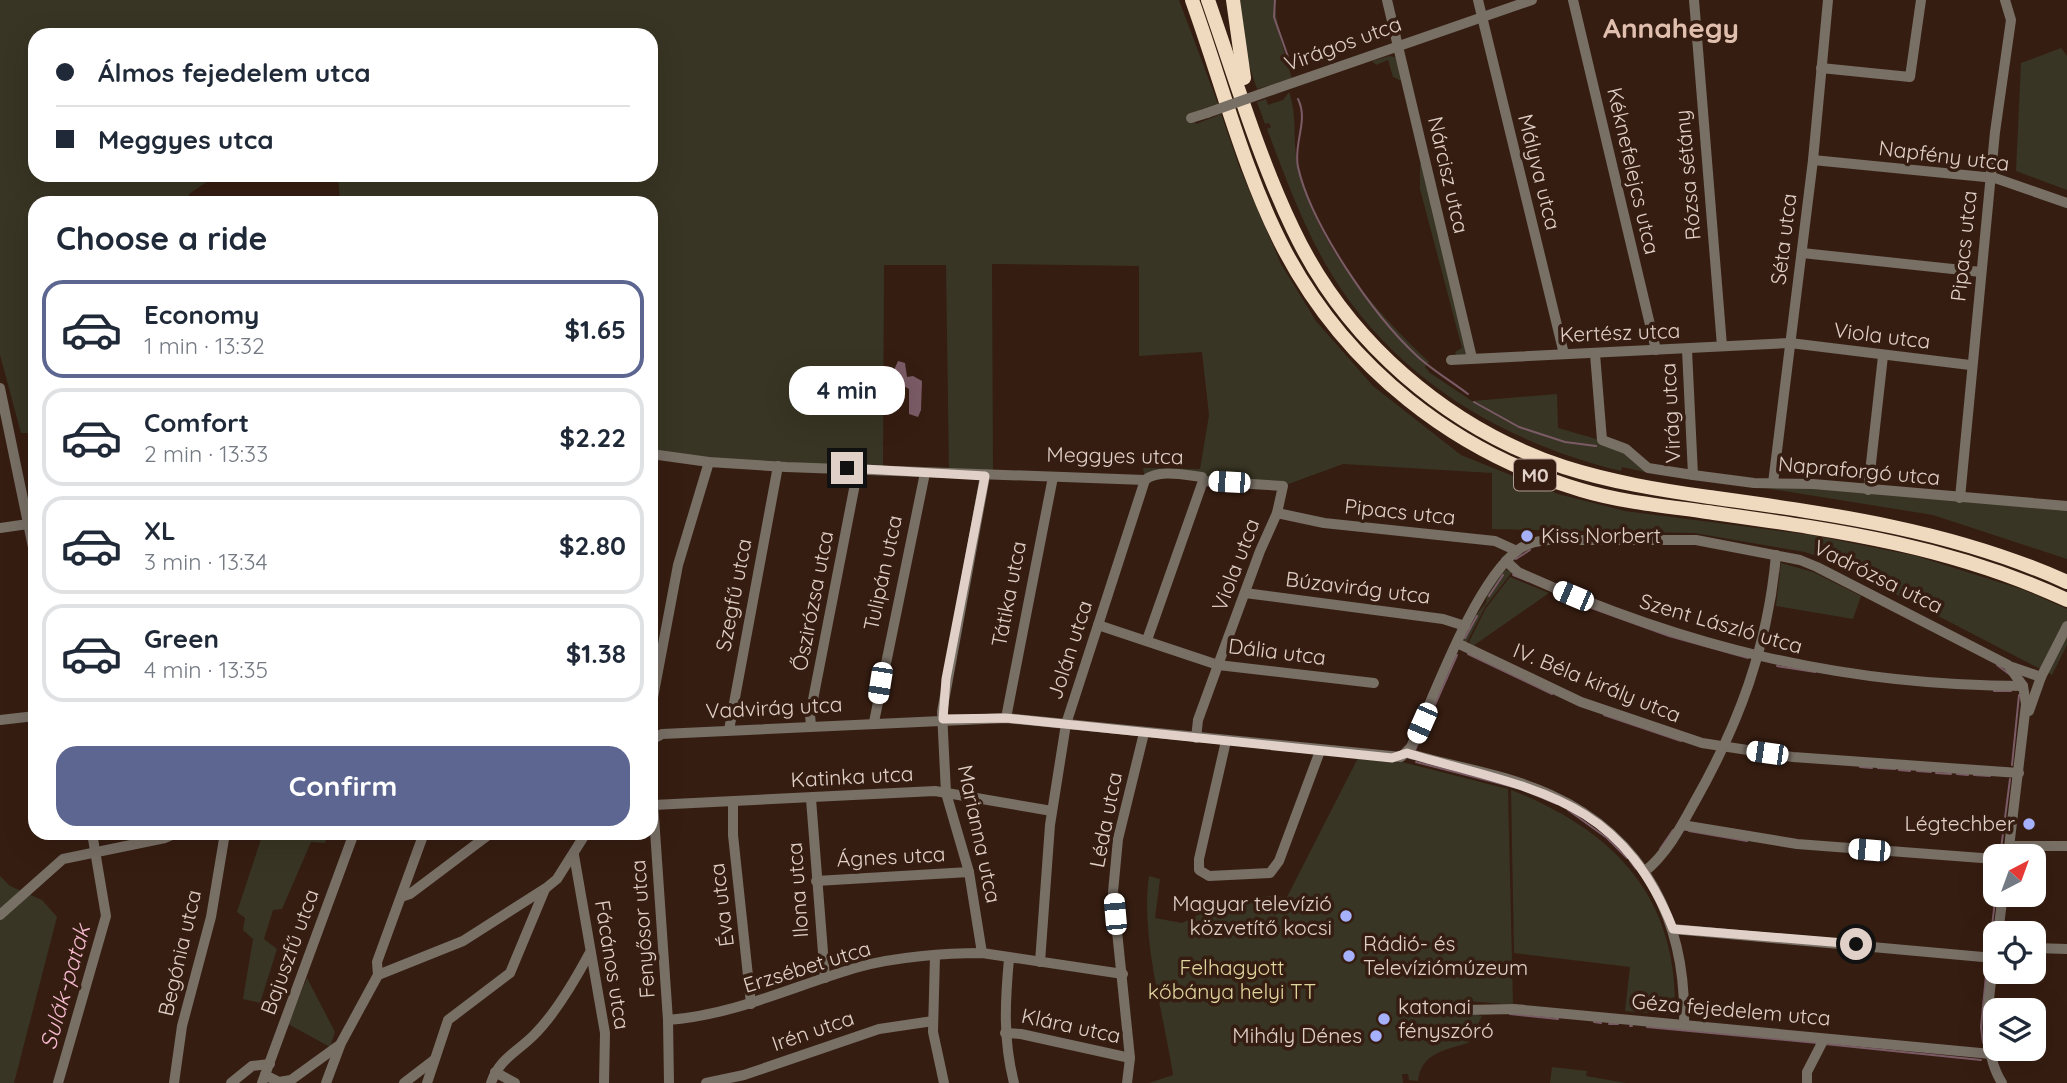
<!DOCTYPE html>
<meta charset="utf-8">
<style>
:root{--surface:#fff;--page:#f2f2f3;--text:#1f2937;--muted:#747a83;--line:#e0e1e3;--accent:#5c6690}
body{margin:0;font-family:Quicksand,sans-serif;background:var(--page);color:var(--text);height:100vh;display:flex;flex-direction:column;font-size:26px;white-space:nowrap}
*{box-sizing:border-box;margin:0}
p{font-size:23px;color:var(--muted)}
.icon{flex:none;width:38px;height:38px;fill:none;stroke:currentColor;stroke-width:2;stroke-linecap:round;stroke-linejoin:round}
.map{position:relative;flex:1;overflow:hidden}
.side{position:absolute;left:28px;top:196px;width:630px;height:644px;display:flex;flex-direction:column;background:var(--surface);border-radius:21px;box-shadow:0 7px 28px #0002}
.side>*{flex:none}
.guide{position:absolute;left:28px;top:28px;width:630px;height:154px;border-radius:21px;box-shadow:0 7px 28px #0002;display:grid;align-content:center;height:154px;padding:0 28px;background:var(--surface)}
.needle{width:46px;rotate:41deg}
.buttons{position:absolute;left:1983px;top:844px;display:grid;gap:14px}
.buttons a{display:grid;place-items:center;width:63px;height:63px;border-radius:14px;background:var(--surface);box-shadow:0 7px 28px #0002;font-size:35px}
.end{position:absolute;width:32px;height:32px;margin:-16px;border:9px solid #e1d0c8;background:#111;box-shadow:0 0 0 4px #111}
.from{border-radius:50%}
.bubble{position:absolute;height:49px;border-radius:21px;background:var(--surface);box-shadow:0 7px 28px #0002;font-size:23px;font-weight:700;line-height:49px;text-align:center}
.car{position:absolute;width:21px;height:42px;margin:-21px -10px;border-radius:9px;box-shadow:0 0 5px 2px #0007;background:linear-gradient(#fff 24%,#345 0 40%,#fff 0 76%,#345 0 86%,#fff 0)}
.guide b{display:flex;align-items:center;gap:24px;height:66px;font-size:26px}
.guide b+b{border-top:2px solid var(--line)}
.guide i{width:18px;height:18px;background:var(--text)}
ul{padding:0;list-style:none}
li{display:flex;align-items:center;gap:21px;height:98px;margin:0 14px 10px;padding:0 14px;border:4px solid var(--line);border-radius:21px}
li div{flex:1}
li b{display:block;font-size:26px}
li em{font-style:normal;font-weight:700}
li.current{border-color:var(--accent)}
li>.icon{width:63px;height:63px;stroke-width:1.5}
h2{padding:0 28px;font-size:32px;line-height:84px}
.primary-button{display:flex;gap:14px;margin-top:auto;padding:14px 28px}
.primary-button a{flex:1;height:80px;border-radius:21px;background:var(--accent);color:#fff;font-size:28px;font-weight:700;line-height:80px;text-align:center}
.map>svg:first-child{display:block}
</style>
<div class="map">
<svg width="2067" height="1083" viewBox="0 0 2067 1083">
<rect width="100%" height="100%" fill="#361d11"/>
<g fill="#383524">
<path d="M0,0H1179L1218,104L1191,113L1196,124L1221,114L1240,169L1281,264L1316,321L1373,386L1461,455L1558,494L1625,511L1812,535L1916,556L2024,590L2067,609V645L2052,675L1832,561L1805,552L1694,533L1492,529V473L1343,464L1283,486L1175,474L1145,480L1143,468L1200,469L1209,415L1202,352L1139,356V266L992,264L993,471L949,472L946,265H884L883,469L651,454V203H340L338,175H651V35H35V175H217L189,194V203H35V433H21L0,355Z"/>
<path d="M1240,0H1274L1279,33L1292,79L1257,89L1245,53Z"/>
<path d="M2061,48L2067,56V190L2016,171L2021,63Z"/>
<path d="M1389,56L1395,57L1404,82L1393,77L1388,60L1376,65L1372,61Z"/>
<path d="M1289,92C1298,118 1292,141 1298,166C1315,244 1373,309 1429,362L1425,367L1430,373L1472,401L1557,394L1558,428C1591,438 1623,442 1645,472L1622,467L1621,471C1504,443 1396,379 1332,275C1304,229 1286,179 1267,129L1271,127L1269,123L1265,124L1257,102L1266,99L1268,105L1283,100Z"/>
<path d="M1423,163L1465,346L1462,347L1466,346L1468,356L1458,359L1455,352L1462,348L1420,189V164Z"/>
<path d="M1772,485L2067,509V559L1933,515L1765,488Z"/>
<path d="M1781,563L1813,572L1861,596L1853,619L1776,606Z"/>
<path d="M1507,570L1512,572L1485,607L1466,644L1463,640L1472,620L1486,603L1487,592L1502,571Z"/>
<path d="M1510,577L1549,593L1473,646L1469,642L1486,608Z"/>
<path d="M1359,756L1402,762L1508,789L1513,1005L1468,1001L1466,1012L1482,1016L1468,1043C1445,1050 1421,1053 1418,1081L1409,1080L1408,1074H1402L1403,1083H1149L1173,1075C1164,1015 1140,936 1149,876L1160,879L1155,918L1182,923L1218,905L1269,896L1287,897Z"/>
<path d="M1511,790C1615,831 1679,898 1675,1015L1625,1011L1630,967L1514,953Z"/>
<path d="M263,833H328L325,843L311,842L282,909L273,910L264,939L277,949L260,1003L243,999L253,939L243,930L245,918L237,912Z"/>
<path d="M0,876L10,886L42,900L57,917L14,1083H0Z"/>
<path d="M307,978L335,1032L330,1047L288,1024Z"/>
<path d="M1552,1067L1587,1071L1586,1076L1626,1083H1550Z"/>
</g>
<path fill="#7a5b66" d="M898,361L905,363L907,377L913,376L922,381L921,410L918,417L909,414V389L895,381L894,370Z"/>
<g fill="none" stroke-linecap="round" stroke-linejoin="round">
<g stroke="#7a5b66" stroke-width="2">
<path d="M1275,0L1274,17L1293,71"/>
<path d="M1298,99C1309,121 1293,143 1298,167C1311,225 1373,315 1417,356C1432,370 1451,381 1468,394"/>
<path d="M1474,402L1519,427L1565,442L1596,446"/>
<path d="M1516,559L1530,550"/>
<path d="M33,560L35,570"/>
<path d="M1513,575L1528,581"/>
<path d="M1489,596L1503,575"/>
<path d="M1586,606L1669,636L1748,658"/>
<path d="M1465,638L1477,616"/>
<path d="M1468,654L1552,694"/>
<path d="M1997,665L2009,674"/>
<path d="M1777,666L1815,672"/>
<path d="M1994,691H2011"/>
<path d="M1604,715L1681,741"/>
<path d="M1415,750L1457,655"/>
<path d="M1416,762L1521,789L1557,804"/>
<path d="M2012,765L2019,695"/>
<path d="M1860,767L1872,768"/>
<path d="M1878,768L1895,769"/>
<path d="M1899,770L1910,771"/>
<path d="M1917,771L1931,772"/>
<path d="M1936,773L1951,774"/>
<path d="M1957,774L1968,775"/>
<path d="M1974,775L1990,776"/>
<path d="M1568,810L1607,838L1627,858"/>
<path d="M1689,831L1747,841"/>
<path d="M1660,849L1673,830"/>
<path d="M2001,849L2010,779"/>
<path d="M1630,861L1636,869"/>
<path d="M1989,949L1996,894"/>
<path d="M1510,1014L1558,1019"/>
<path d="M1594,1022L1601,1023"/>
<path d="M1609,1024H1618"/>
<path d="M1630,1026H1632"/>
<path d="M1647,1027L1817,1043"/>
<path d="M1983,1043L1981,1027L1987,965"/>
<path d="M1825,1044L1981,1060"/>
</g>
<g stroke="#786f65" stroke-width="10">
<path d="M1387,0L1472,358"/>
<path d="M1478,0L1564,354"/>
<path d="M1573,0L1656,350"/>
<path d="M1694,0L1722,346"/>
<path d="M1821,68L1910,77L1921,0"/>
<path d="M1272,90L1532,0"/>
<path d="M1191,118L1207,113"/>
<path d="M1813,160L1995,178L2067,203"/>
<path d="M1802,253L1981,272"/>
<path d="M1687,350L1693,475"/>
<path d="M1595,354L1602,440L1626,449L1648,468L1693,475L1754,483L1813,484L2067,506"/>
<path d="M1451,360L1790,343L1970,365"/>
<path d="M0,388L35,557"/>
<path d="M651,454L709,462L786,467L1145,480C1159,469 1184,475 1202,477L1203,481L1283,486L1277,513L1260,551L1218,665L1198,720L1196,738"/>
<path d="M1773,483L1813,160L1828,0"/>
<path d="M1868,490L1883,356"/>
<path d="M1960,498L1995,132L2011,20L2005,0"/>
<path d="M1277,513L1324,523L1495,541L1517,551"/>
<path d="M0,528L28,524"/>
<path d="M1506,561L1518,572C1682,646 1841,686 2023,686"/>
<path d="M1245,593L1443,619L1465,626"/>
<path d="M1098,625L1218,665L1374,683"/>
<path d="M1147,640L1203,481"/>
<path d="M1457,643L1581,702L1702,743L1793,757L2019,773"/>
<path d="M2012,667L2041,677"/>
<path d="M651,708L678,565L709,462"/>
<path d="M2029,711L2041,677L2067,626"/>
<path d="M1006,718L1053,477"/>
<path d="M0,720L35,716"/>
<path d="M874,722L925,473"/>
<path d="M811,725L810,715L855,484L864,470"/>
<path d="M729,730L778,466"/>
<path d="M651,740L662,734L1006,718L1401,757L1411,747C1434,696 1475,582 1518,550C1527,543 1536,541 1548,540H1696L1800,560L1817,567L2008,665L2023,686L2026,704L2008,856"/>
<path d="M1226,741L1199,859V870L1209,876L1270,873L1279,861L1320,751"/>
<path d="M1407,753C1454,767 1506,774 1551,795C1646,838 1687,924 1684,1025"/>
<path d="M651,773L668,1020L669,1083"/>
<path d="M811,799L825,978"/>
<path d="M733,802V835L751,1004"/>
<path d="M653,805L935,791L1052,811"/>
<path d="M1682,825L1797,844L1995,859"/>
<path d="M2009,846H2067"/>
<path d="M574,855L605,1033L604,1083"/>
<path d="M1644,872C1666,855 1681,827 1694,803C1739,724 1768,646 1776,555"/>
<path d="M816,881L969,872"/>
<path d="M401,897L410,894L491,833"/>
<path d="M0,915L63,859L165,838L177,833"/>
<path d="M1673,929L1994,958"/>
<path d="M1998,933L2003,894"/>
<path d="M2034,948L2067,949"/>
<path d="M982,953L969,872L946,793L942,712L985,476"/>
<path d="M1995,954C1989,995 1979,1046 2002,1083"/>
<path d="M935,956L933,1032L944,1083"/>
<path d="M1009,959C1005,1002 1003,1040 1014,1083"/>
<path d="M1040,962L1050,825L1066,724L1145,480"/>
<path d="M378,975L463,941L546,888L557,879L586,833"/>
<path d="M378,975L377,962L424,833"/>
<path d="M1466,1010L1514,1009L1991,1054"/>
<path d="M668,1020C736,1015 795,985 859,967C894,957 946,953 982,953L1123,974"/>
<path d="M1005,1033L1021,1034L1130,1058"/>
<path d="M495,1072L515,1083"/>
<path d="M265,1075L279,1082L291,1080L338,1046"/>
<path d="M58,1083L106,916L92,833"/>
<path d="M174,1083L182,1026L211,917L225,833"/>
<path d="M231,1083L252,1066L270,1064"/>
<path d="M262,1083L354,833"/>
<path d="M326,1083L341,1043L378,975"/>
<path d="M404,1083L434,1060"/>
<path d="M427,1083L448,1020L510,973L545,889"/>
<path d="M491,1083C499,1059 517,1052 534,1035C556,1013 574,982 589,954"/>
<path d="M706,1083L744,1075L879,1029L933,1021"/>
<path d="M1127,1083L1130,1058L1113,892L1118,839L1144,733"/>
<path d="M1807,1083V1072L1824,1039"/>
</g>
<g stroke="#efdabf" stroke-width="14">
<path d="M1192,0C1222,83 1244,173 1285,251C1347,368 1454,452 1581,490C1621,502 1665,506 1707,512C1834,530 1949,545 2067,600"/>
<path d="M1208,0C1235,77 1258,156 1293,229C1346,341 1447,428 1564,467C1611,482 1660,490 1709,497C1832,514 1952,530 2067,582"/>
<path d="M1233,0L1244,78"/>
</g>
<path stroke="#786f65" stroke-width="10" d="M1207,113L1272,90"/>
</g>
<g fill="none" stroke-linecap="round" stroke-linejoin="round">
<path stroke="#e1d0c8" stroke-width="9" d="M847,468L985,476L946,679L943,719L1006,718L1392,758L1407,753C1530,790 1619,793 1673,929L1856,944"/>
</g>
<g fill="#a6b1fc" stroke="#361d11" stroke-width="2.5">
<circle cx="1527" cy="536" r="7"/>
<circle cx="2029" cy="824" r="7"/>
<circle cx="1346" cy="916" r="7"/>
<circle cx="1349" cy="956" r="7"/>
<circle cx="1384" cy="1019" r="7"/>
<circle cx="1376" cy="1036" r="7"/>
</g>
<g text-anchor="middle" stroke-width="7" stroke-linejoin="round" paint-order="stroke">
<rect fill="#361d11" stroke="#ae9a91" stroke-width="2" x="1514" y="459.5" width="42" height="31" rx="5"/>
<g font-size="19" font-weight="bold" fill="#e1d0c8">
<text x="1535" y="482">M0</text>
</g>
<g font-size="21" fill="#e1d0c8" stroke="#361d11">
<text transform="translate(1343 44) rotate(-20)" y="7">Virágos utca</text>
<text transform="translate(1944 156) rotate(7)" y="7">Napfény utca</text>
<text transform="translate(1633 171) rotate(77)" y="7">Kéknefelejcs utca</text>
<text transform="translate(1539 172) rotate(76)" y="7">Mályva utca</text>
<text transform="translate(1448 175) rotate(77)" y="7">Nárcisz utca</text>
<text transform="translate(1688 175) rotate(-95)" y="7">Rózsa sétány</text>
<text transform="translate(1784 239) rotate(-83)" y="7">Séta utca</text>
<text transform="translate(1964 246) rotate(-84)" y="7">Pipacs utca</text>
<text transform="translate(1620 333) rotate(-2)" y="7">Kertész utca</text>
<text transform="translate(1882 336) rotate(7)" y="7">Viola utca</text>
<text transform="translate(1671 413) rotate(-93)" y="7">Virág utca</text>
<text transform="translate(1115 456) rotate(1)" y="7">Meggyes utca</text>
<text transform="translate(1859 471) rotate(5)" y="7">Napraforgó utca</text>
<text transform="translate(1400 512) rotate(6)" y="7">Pipacs utca</text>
<text transform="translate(1236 565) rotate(-69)" y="7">Viola utca</text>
<text transform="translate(883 573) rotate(-78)" y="7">Tulipán utca</text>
<text transform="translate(1878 577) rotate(26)" y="7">Vadrózsa utca</text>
<text transform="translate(1358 588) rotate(7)" y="7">Búzavirág utca</text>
<text transform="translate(1009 594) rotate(-79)" y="7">Tátika utca</text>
<text transform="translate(734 595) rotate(-79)" y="7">Szegfű utca</text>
<text transform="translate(813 601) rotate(-79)" y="7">Őszirózsa utca</text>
<text transform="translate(1721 624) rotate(16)" y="7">Szent László utca</text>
<text transform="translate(1070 650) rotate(-72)" y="7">Jolán utca</text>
<text transform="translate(1277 652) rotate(7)" y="7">Dália utca</text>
<text transform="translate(1597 683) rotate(22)" y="7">IV. Béla király utca</text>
<text transform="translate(774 708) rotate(-3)" y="7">Vadvirág utca</text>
<text transform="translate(852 777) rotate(-3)" y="7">Katinka utca</text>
<text transform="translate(1106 820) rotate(-79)" y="7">Léda utca</text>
<text transform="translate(979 834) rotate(78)" y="7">Marianna utca</text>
<text transform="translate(891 857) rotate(-3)" y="7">Ágnes utca</text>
<text transform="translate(798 890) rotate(-94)" y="7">Ilona utca</text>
<text transform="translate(722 905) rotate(-97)" y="7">Éva utca</text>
<text transform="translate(643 929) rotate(-94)" y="7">Fenyősor utca</text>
<text transform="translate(290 952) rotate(-70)" y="7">Bajuszfű utca</text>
<text transform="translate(180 953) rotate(-77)" y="7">Begónia utca</text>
<text transform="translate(612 965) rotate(81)" y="7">Fácános utca</text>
<text transform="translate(807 967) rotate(-17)" y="7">Erzsébet utca</text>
<text transform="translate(1731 1010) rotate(5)" y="7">Géza fejedelem utca</text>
<text transform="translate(1071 1026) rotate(12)" y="7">Klára utca</text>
<text transform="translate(813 1031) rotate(-19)" y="7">Irén utca</text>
</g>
<g font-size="21" fill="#e1d0c8" stroke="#361d11" text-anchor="start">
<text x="1541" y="543">Kiss Norbert</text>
<text x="2015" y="831" text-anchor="end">Légtechber</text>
<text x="1332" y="911" text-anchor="end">Magyar televízió<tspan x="1332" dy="24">közvetítő kocsi</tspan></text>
<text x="1363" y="951">Rádió- és<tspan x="1363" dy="24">Televíziómúzeum</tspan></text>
<text x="1398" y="1014">katonai<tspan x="1398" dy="24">fényszóró</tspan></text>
<text x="1362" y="1043" text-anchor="end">Mihály Dénes</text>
</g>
<g font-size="21" fill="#e0d79f" stroke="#361d11">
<text x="1232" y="975">Felhagyott<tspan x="1232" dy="24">kőbánya helyi TT</tspan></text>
</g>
<g font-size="23" font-style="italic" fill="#f4b9ce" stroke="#361d11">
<text transform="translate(65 987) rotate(-74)" y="8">Sulák-patak</text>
</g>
<g font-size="28" font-weight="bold" fill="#e0bfaf" stroke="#361d11">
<text x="1671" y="38">Annahegy</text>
</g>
</g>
</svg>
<div class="buttons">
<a><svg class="needle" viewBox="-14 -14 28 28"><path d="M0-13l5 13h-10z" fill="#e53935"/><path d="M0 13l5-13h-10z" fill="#747a83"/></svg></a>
<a><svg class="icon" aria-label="locate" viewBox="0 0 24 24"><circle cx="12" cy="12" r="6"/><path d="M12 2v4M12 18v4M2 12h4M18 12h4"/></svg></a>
<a><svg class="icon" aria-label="layers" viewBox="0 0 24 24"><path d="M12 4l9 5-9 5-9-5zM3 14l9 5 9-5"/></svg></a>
</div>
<i class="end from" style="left:1856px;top:944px"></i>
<i class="end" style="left:847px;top:468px"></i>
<div class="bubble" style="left:789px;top:366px;width:116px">4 min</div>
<i class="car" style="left:1229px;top:482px;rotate:273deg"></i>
<i class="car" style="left:1573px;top:596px;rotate:293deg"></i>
<i class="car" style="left:880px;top:683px;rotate:189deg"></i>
<i class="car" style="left:1422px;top:723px;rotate:204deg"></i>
<i class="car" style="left:1767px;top:753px;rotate:278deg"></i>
<i class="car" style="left:1869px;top:850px;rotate:275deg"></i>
<i class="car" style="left:1115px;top:914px;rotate:355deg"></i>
<div class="guide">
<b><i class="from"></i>Álmos fejedelem utca</b>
<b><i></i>Meggyes utca</b>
</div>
<section class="side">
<h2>Choose a ride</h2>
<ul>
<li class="current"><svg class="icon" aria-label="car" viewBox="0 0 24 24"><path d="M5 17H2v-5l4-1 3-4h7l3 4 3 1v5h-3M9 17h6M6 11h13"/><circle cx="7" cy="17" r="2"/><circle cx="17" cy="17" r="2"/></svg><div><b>Economy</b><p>1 min · 13:32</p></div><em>$1.65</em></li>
<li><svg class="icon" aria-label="car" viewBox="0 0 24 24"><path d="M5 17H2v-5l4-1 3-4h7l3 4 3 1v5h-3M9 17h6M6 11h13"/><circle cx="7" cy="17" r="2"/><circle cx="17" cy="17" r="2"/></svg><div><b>Comfort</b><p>2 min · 13:33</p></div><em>$2.22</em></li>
<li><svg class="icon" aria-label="car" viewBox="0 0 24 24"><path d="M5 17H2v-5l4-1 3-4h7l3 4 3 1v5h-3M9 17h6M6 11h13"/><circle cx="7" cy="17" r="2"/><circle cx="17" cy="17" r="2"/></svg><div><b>XL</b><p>3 min · 13:34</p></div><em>$2.80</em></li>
<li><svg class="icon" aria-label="car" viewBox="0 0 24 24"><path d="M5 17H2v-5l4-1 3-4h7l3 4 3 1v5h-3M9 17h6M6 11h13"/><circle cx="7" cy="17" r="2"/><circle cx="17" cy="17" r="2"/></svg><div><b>Green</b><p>4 min · 13:35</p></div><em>$1.38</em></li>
</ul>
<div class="primary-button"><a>Confirm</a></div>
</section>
</div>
